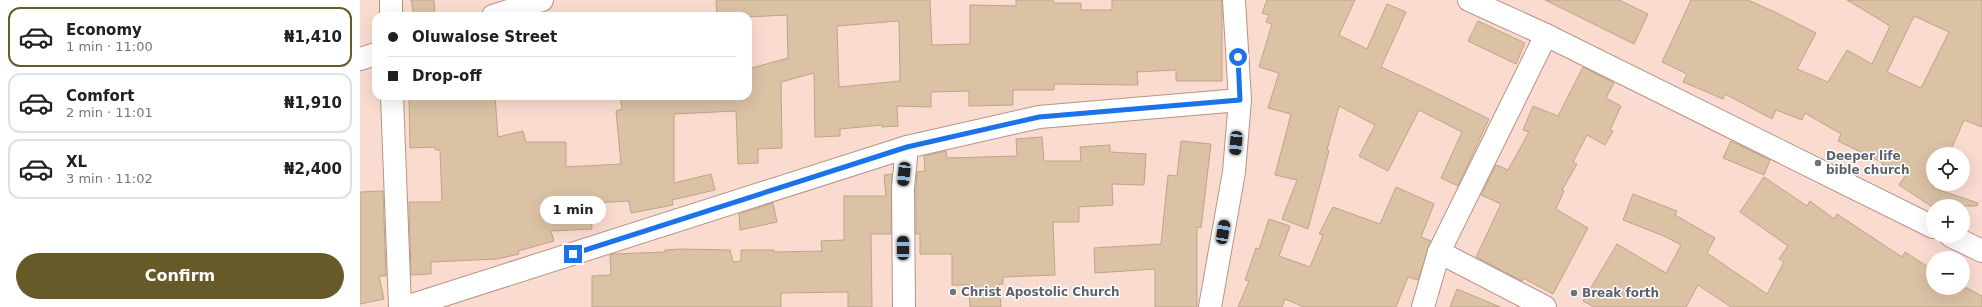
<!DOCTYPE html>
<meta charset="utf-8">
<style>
:root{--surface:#fff;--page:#f2f2f2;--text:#202124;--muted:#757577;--line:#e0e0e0;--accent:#665b28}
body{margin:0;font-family:"DejaVu Sans",sans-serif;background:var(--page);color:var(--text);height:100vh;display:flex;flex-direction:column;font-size:15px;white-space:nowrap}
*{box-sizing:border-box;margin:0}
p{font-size:13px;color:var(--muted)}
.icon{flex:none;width:22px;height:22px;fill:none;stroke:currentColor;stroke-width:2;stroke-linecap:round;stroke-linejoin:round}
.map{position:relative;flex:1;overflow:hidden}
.side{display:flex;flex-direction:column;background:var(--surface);width:360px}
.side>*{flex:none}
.top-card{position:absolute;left:12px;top:12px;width:380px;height:88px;border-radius:12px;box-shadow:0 4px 16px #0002;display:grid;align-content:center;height:88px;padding:0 16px;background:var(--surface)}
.buttons{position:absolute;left:1566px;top:147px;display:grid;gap:8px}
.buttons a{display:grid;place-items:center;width:44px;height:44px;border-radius:50%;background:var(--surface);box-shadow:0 4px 16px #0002;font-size:20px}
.end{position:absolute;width:18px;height:18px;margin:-9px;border:5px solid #1a73e8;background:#fff;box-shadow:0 0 0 2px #fff}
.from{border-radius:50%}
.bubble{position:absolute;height:28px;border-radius:14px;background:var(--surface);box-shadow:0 4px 16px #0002;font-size:13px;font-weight:800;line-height:28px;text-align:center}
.car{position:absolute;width:12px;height:24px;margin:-12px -6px;border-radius:5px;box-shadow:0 0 3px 1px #0007;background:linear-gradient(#222 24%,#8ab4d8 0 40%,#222 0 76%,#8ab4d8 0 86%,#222 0)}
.top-card b{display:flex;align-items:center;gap:14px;height:38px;font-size:15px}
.top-card b+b{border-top:1px solid var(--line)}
.top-card i{width:10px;height:10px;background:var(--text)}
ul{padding:7px 0 0;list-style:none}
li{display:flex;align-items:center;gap:12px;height:60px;margin:0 8px 6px;padding:0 8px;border:2px solid var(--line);border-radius:12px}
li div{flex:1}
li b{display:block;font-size:15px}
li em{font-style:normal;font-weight:800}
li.current{border-color:var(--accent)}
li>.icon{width:36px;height:36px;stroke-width:1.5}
.action{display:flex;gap:8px;margin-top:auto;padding:8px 16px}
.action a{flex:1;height:46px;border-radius:24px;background:var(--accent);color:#fff;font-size:16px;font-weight:800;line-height:46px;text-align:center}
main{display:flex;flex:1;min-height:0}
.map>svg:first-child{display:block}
</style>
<main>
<section class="side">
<ul>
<li class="current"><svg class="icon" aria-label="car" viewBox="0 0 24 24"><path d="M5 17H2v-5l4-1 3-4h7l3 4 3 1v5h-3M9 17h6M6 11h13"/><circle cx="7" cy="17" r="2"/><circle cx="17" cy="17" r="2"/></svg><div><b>Economy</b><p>1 min · 11:00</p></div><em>₦1,410</em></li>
<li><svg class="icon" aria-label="car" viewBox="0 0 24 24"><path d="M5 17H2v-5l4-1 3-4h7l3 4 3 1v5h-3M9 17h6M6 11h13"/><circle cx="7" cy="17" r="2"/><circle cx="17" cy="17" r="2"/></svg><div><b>Comfort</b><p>2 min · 11:01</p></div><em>₦1,910</em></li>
<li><svg class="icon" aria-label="car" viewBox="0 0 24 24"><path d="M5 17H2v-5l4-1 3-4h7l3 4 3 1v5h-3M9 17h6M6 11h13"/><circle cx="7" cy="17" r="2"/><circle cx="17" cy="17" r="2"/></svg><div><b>XL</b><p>3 min · 11:02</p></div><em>₦2,400</em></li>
</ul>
<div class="action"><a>Confirm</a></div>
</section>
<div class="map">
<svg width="1622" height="307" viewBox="0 0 1622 307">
<rect width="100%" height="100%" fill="#fadbcf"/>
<g fill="#dbc2a5" stroke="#bda589" fill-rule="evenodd">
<path d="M51,0H74L75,16H54Z"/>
<path d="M356,0H570L572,45L610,44V5L656,6V0H693L694,3H721V10H752V0H862V81H816V70L777,72L778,85L694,84V90H653V105L609,106V91L571,92V107L537,106L538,126L522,127V125L480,129V136L455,137L454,73L421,82L422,148L398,149V163L378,164L376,111L314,114V183L351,174L355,190L312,200L313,205L271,213L269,201L231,203L232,229L191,231L194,241L158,251L159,254L137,259L71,262V274L51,275L49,202H82L80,150H75V147L50,148L49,96H135L138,137L163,131L166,142H206V167L261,164L256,111L262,109L260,96H388V69L428,58L427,15L388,17L357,16ZM539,21L540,81L479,87L477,26Z"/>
<path d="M907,0H995L979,35L1007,49L1027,4L1046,12L1021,67L1066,88L1129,119L1098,186L1081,178L1102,132L1059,110L1028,171L999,156L1015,125L979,106L967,150L969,151L948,229L922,219L937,180L915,175L931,114L908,108L919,73L899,67L912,24L906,22L909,15L902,13Z"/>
<path d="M1185,0H1259L1288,14L1274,44Z"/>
<path d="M1331,0H1388L1415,12L1456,33L1437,69L1468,82L1487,50L1512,64L1530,26L1487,0H1622V127L1604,120L1589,154H1573V188L1618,203L1617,206H1571L1539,185L1545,176L1522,165L1523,163L1478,141L1481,134L1445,113L1442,120L1416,110L1412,119L1365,94L1363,99L1323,82L1327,74L1302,62ZM1554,16L1589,32L1561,88L1527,72Z"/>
<path d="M1118,21L1165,43L1156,64L1108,41Z"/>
<path d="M1223,67L1254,83L1246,98L1261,106L1250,130L1253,131L1245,145L1227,135L1213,162L1217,164L1202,190L1204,191L1196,209L1228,228L1193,294L1163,278L1162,281L1116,257L1141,204L1121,195L1136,165L1148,170L1169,132L1163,130L1173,106L1198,116Z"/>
<path d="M682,137L684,161H721L720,147L750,145V152L786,154L784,185L752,184L753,205L719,207V222H693L695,275L643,277V284H639L641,307H610L609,285H592V254H560V234H556V189L557,172L565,171L564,156L586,151L587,158L657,156L656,139Z"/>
<path d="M821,141L851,144L841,228L837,227V307H795V269L735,273L734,248L801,244L808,175L817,176Z"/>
<path d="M1371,141L1410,160L1404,175L1363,158Z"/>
<path d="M532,174L531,234H511L512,307H488V292L421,293V307H232V276L251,275L250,255L254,254L305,252V250L320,249L370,250L373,262L381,261V250H414V252L462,251L461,241L484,240V196H526L524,175Z"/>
<path d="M1404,177L1447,206L1450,201L1474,219L1477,214L1542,257L1545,252L1573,270V288H1607L1622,296V307H1371L1338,285L1326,307H1234L1223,301L1257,244L1306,273L1321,245L1304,236L1263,220L1273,194L1317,211L1315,215L1355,238L1347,253L1407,294L1424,262L1419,259L1428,246L1380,212Z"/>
<path d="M1036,187L1074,204L1061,237L1071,241L1058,280L1048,277L1036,307H944L925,299L922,307H878L889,281L885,280L896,248L899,249L909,219L930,226L919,256L950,267L963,235L959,234L973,207L1020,224Z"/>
<path d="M23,191L26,276H19L24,299L0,304V192Z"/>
<path d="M413,203L417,222L380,230L379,214Z"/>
<path d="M1097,289L1140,307H1090Z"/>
</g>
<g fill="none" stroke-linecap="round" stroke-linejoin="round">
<defs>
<g id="minor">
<path d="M1109,0L1186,35L1573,227"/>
<path d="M31,16V0"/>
<path d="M133,16L182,0"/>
<path d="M0,59L16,54"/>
<path d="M32,96L40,307"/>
<path d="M1591,236L1622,251"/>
<path d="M1079,252L1185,307"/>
<path d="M46,307L547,147L679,117L880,100"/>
<path d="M544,307L543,188L547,147"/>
<path d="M850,307L874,172L880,100L874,0"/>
<path d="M1063,307L1079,252L1186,35"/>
</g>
</defs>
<use href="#minor" stroke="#b79385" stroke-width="24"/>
<use href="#minor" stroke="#fff" stroke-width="22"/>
</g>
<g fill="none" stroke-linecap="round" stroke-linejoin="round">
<path stroke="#1a73e8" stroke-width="5" d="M213,254L547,147L679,117L880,100L878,57"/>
</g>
<g fill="#6b7280" stroke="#fff" stroke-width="1.5">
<circle cx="1458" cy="163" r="4"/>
<circle cx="593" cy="292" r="4"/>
<circle cx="1214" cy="293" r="4"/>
</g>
<g text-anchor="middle" stroke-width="3" stroke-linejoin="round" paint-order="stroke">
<g font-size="12" font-weight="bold" fill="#5b616d" stroke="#fff" text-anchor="start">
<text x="1466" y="160">Deeper life<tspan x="1466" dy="14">bible church</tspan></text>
<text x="601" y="296">Christ Apostolic Church</text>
<text x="1222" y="297">Break forth</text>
</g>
</g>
</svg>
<div class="buttons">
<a><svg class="icon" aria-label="locate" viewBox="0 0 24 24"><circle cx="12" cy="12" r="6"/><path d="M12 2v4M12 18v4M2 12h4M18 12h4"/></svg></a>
<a>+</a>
<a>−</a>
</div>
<i class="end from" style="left:878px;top:57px"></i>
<i class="end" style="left:213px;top:254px"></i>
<div class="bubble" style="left:180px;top:196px;width:66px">1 min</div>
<i class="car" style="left:876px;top:143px;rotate:185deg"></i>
<i class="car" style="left:544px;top:174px;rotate:186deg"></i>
<i class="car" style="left:863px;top:232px;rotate:10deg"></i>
<i class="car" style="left:543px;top:248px;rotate:0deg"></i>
<div class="top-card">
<b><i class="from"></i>Oluwalose Street</b>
<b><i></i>Drop-off</b>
</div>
</div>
</main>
